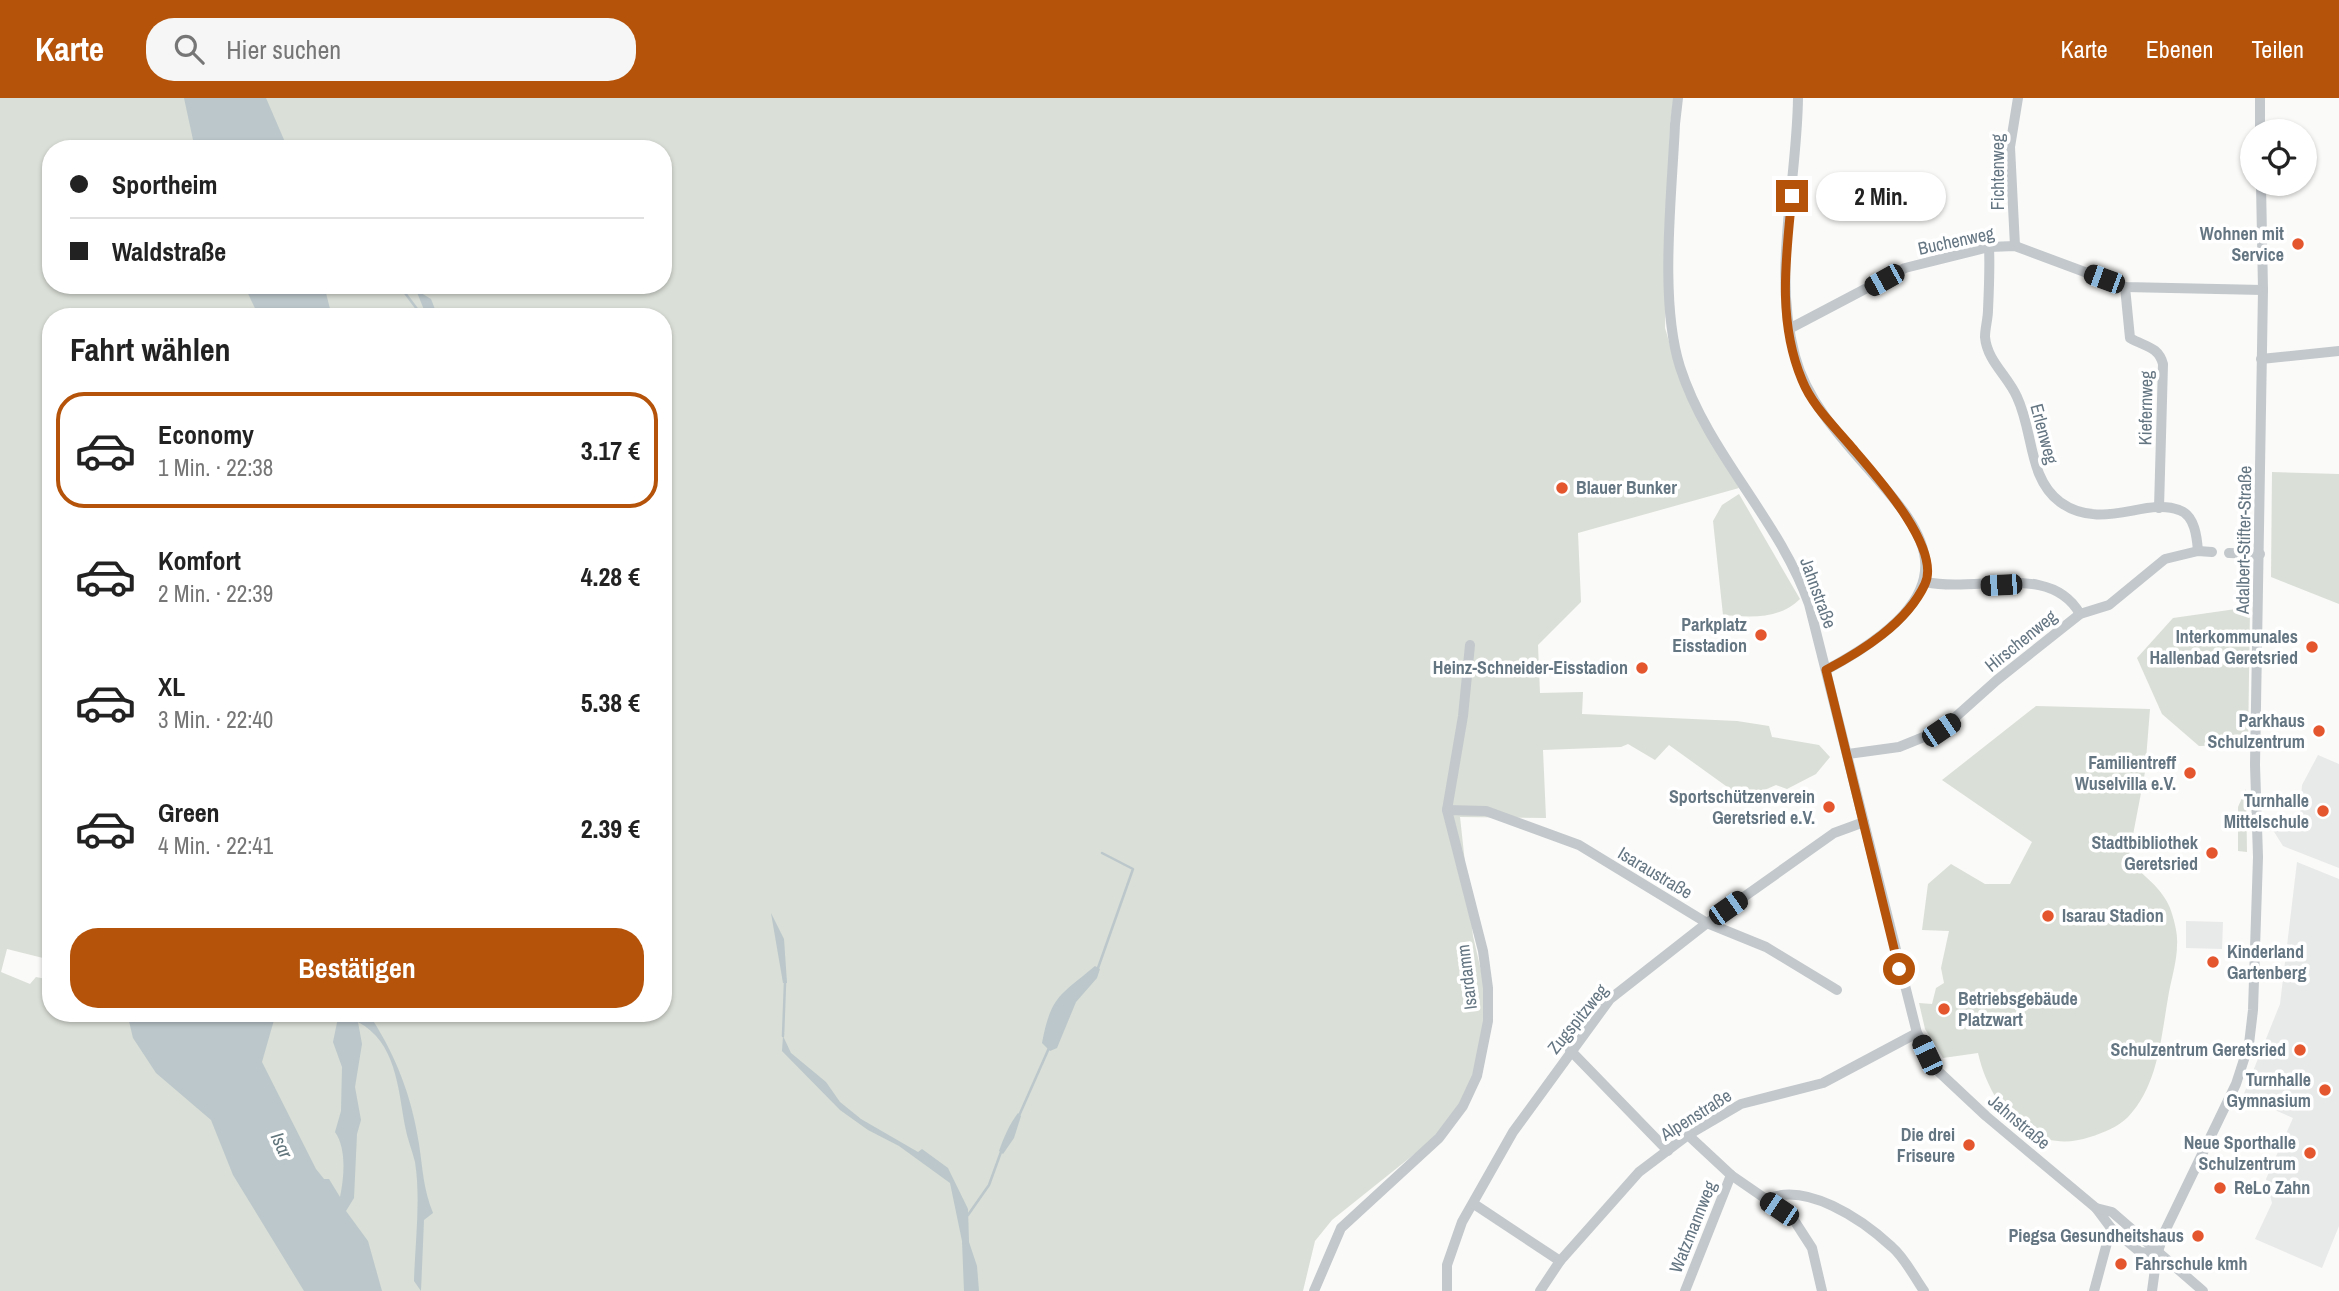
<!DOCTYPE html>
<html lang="de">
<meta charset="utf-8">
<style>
:root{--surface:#fff;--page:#f6f6f6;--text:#222;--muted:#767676;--line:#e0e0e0;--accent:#b45309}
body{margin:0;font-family:"Archivo Narrow",sans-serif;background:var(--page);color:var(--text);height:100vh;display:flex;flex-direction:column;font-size:26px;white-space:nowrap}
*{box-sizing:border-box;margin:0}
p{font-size:23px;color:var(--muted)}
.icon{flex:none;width:38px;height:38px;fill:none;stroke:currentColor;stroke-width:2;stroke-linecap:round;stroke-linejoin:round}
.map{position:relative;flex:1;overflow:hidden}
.side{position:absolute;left:42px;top:210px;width:630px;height:714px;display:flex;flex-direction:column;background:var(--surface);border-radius:28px;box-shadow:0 2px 5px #0004}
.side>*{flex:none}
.banner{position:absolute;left:42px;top:42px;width:630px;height:154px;border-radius:28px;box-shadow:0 2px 5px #0004;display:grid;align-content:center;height:154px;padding:0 28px;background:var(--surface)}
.fabs{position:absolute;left:2240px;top:21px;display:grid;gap:14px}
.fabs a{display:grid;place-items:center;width:77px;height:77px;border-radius:50%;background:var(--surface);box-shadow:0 2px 5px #0004;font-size:35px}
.end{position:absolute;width:32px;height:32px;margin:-16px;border:9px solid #b45309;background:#fff;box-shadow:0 0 0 4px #fff}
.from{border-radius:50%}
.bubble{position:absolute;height:49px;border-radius:24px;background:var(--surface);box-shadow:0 2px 5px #0004;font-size:23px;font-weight:800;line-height:49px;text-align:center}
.car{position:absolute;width:21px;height:42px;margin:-21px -10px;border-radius:9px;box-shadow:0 0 5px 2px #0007;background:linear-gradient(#222 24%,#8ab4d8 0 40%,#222 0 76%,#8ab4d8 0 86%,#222 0)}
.banner b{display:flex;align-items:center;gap:24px;height:66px;font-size:26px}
.banner b+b{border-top:2px solid var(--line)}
.banner i{width:18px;height:18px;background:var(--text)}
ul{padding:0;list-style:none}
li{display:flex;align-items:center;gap:21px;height:116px;margin:0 14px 10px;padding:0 14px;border:4px solid transparent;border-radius:28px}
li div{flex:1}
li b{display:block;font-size:26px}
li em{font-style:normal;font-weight:800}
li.selected{border-color:var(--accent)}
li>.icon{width:63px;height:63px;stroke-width:1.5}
h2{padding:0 28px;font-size:32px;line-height:84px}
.action{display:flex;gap:14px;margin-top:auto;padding:14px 28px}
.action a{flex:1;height:80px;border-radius:28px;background:var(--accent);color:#fff;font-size:28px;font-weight:800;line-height:80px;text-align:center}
header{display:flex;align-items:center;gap:42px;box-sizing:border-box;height:98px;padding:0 35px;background:var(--accent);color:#fff}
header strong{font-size:33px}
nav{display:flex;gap:38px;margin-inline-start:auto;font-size:24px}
.search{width:490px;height:63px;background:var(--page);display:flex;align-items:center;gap:18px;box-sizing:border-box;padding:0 24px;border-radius:28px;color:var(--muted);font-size:26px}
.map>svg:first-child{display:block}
</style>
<header>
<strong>Karte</strong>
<div class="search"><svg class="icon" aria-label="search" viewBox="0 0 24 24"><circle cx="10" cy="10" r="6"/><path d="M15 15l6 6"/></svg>Hier suchen</div>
<nav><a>Karte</a><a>Ebenen</a><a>Teilen</a></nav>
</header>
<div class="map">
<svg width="2339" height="1193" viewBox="0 0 2339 1193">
<rect width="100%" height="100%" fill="#fafaf8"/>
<g fill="#e8e9e9">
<path d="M2318,657L2339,666V770L2283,748L2271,729H2299L2302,687Z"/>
<path d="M2297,764L2339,781V1128L2322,1170L2255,1141L2272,1105L2266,1081L2293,1020L2243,998L2280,906Z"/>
<path d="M2186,823L2223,824L2222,851L2186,850Z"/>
</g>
<g fill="#dadfd7" fill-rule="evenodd">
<path d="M0,0H1674L1670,26L1665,230L1677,271L1739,390L1578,435L1581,504L1538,547L1540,595L1583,594L1582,616L1737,623L1769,628L1772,639L1819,647L1830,659L1816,676L1787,691L1776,687L1744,701L1669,647L1655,662L1628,646L1621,649L1543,652L1546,720L1460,719L1473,838L1485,890V922L1475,977L1461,1006L1437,1038L1332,1122L1315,1143L1303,1193H0ZM51,51H663V187H51ZM51,219H663V915H51V882L36,879L30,886L1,874L7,851L51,862Z"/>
<path d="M2272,374L2339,376V506L2271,479Z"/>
<path d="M1739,396L1800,501C1779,522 1750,519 1723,517L1713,423L1722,407Z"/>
<path d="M2250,509L2248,647L2199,648L2162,616L2137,560L2173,520Z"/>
<path d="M2036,608L2150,611L2145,674L2128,763C2143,777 2162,790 2170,810C2174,821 2178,836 2177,847C2177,862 2172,879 2169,894C2161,938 2159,986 2128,1019C2118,1029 2103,1035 2090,1039C2031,1059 1990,1008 1978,955L1943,960L1925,931L1919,905L1932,906L1936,890L1944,885L1941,870L1949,833L1922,832L1928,786L1951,766L1985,786H2010L2032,744L1942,682Z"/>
<path d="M2246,691L2247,754L2238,753V709Z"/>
</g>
<g fill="#bbc7cb">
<path d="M184,0H266L288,51H195Z"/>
<path d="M244,187H324L332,219H259Z"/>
<path d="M416,192L431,201L438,219H427Z"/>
<path d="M771,815L784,841L787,885H783Z"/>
<path d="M1095,868L1100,871L1097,880L1076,904L1057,950L1050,953L1042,945C1051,897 1061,897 1095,868Z"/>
<path d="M127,915H276L262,964L316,1071L324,1081H329L340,1099C344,1080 347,1051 335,1034L341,1013L342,969L333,944L339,915H363L372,921C397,960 412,1000 419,1046C423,1072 423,1090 433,1115L424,1122L421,1193L414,1183C415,1145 421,1102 415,1064C412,1052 407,1040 405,1028C398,990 396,944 358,924L362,946L355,989L361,1022L357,1036L354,1100L346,1113L368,1143L382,1193H304L233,1077L211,1022L156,975L133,940Z"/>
<path d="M783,938L791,955L826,984L840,1004L861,1021L918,1054L922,1051L948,1070L968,1111L969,1144L977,1168L979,1193H964L962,1143L950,1085L899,1048L868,1032L840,1012L782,953Z"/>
<path d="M1018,1015L1021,1018L1014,1040L1003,1056L999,1053C1004,1039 1009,1027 1018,1015Z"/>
</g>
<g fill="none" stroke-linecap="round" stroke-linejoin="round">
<g stroke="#bbc7cb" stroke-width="2.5">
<path d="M399,187L423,219"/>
<path d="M1098,870L1133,771L1102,755"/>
<path d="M783,938L785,885"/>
<path d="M1018,1020L1049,950"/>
<path d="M968,1117L989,1087L1001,1054"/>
</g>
<g stroke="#c3c8cc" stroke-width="10">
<path d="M1678,0L1675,26C1672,97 1659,203 1680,269C1708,356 1779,421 1809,506L1917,935L1939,974L1986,1018L2096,1110L2111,1130L2140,1154L2157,1156"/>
<path d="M1798,0C1797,86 1772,173 1795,258C1830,389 2050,452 1826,572"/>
<path d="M2260,0V33"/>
<path d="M2015,148L2010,49L2018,0"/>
<path d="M1989,149C1990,170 1989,191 1988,212C1988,221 1985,230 1985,239C1987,263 2008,278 2017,299C2034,335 2028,380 2060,404C2101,434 2146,399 2179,412C2195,417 2197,440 2198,453"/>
<path d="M2125,189L2130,240C2145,249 2158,248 2163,266L2159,410"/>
<path d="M1789,231L1905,170L1989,149L2015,148L2125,189L2263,192"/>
<path d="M2261,261L2339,253"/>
<path d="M2229,455L2260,456"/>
<path d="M1926,484C1978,495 2051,464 2080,516"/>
<path d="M1848,656L1899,649L1941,632L1997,582L2080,516L2109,507L2165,461L2198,453L2212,454"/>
<path d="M1447,712L1486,713L1579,747L1707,825L1766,849L1837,892"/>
<path d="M1570,952L1668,1053"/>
<path d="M1688,1037L1731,1077L1792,1119L1812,1150L1822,1193"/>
<path d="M1765,1102C1805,1082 1863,1122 1892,1149C1905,1160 1914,1179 1924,1193"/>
<path d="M1474,1106L1560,1163"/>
<path d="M2096,1110L2112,1114L2203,1193"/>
<path d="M1314,1193L1341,1130L1439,1040L1463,1008L1477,978L1488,923V890L1483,853L1447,712L1463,618L1470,547"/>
<path d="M1447,1193V1167L1462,1124L1513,1034L1610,901L1707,825L1834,735L1864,724"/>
<path d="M1540,1193L1560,1163L1639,1074L1688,1037L1741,1006L1823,985L1917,935"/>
<path d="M1685,1193L1731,1077"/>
<path d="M2094,1193L2111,1130"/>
<path d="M2152,1193L2157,1156L2165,1133L2236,986L2249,946L2253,912L2258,759L2255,667L2263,192L2261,86"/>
</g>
</g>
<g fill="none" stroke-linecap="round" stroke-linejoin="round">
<path stroke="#b45309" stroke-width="9" d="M1792,98C1786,160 1777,222 1802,282C1812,307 1832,326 1849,346C1872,373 1942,449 1925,486C1907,525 1862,553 1826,572L1899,871"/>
</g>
<g fill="#e4572e" stroke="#fff" stroke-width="2.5">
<circle cx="2298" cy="146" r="7"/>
<circle cx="1562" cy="390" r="7"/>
<circle cx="1761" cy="537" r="7"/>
<circle cx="2312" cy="549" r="7"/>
<circle cx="1642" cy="570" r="7"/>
<circle cx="2319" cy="633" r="7"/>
<circle cx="2190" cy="675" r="7"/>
<circle cx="1829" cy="709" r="7"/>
<circle cx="2323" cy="713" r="7"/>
<circle cx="2212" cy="755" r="7"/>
<circle cx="2048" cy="818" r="7"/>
<circle cx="2213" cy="864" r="7"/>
<circle cx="1944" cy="911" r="7"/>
<circle cx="2300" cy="952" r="7"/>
<circle cx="2325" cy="992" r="7"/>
<circle cx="1969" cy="1047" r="7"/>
<circle cx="2310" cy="1055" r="7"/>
<circle cx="2220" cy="1090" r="7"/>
<circle cx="2198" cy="1138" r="7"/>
<circle cx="2121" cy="1166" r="7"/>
</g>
<g text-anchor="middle" stroke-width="7" stroke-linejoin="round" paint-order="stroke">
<g font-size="18" fill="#657683" stroke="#fff">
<text transform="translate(1998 74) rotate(-90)" y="6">Fichtenweg</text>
<text transform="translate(1956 143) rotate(-12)" y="6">Buchenweg</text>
<text transform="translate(2146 310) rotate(-89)" y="6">Kiefernweg</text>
<text transform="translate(2044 336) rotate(75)" y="6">Erlenweg</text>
<text transform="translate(2244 442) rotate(-89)" y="6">Adalbert-Stifter-Straße</text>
<text transform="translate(1818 495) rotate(70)" y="6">Jahnstraße</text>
<text transform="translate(2021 543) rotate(-39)" y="6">Hirschenweg</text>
<text transform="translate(1655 775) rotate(31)" y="6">Isaraustraße</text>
<text transform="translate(1467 879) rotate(-97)" y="6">Isardamm</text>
<text transform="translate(1578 921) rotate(-51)" y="6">Zugspitzweg</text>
<text transform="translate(1696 1017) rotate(-32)" y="6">Alpenstraße</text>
<text transform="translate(2019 1024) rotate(40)" y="6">Jahnstraße</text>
<text transform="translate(1693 1129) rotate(-68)" y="6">Watzmannweg</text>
</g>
<g font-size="18" font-weight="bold" fill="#657683" stroke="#fff" text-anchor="end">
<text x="2284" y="142">Wohnen mit<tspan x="2284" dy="21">Service</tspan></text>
<text x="1576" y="396" text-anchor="start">Blauer Bunker</text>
<text x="1747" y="533">Parkplatz<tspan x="1747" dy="21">Eisstadion</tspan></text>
<text x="2298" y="545">Interkommunales<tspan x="2298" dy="21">Hallenbad Geretsried</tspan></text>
<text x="1628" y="576">Heinz-Schneider-Eisstadion</text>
<text x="2305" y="629">Parkhaus<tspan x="2305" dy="21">Schulzentrum</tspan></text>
<text x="2176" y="671">Familientreff<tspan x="2176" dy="21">Wuselvilla e.V.</tspan></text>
<text x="1815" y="705">Sportschützenverein<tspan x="1815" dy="21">Geretsried e.V.</tspan></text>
<text x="2309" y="709">Turnhalle<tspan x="2309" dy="21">Mittelschule</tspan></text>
<text x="2198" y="751">Stadtbibliothek<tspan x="2198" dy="21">Geretsried</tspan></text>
<text x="2062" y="824" text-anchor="start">Isarau Stadion</text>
<text x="2227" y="860" text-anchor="start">Kinderland<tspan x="2227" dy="21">Gartenberg</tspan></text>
<text x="1958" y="907" text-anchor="start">Betriebsgebäude<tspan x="1958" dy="21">Platzwart</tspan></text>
<text x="2286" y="958">Schulzentrum Geretsried</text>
<text x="2311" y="988">Turnhalle<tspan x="2311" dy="21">Gymnasium</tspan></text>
<text x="1955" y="1043">Die drei<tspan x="1955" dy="21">Friseure</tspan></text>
<text x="2296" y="1051">Neue Sporthalle<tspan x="2296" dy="21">Schulzentrum</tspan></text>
<text x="2234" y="1096" text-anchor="start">ReLo Zahn</text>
<text x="2184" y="1144">Piegsa Gesundheitshaus</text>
<text x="2135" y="1172" text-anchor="start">Fahrschule kmh</text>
</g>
<g font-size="19" font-style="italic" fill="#60757c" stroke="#fff">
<text transform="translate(282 1047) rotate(65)" y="7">Isar</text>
</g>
</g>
</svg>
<div class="fabs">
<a><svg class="icon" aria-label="locate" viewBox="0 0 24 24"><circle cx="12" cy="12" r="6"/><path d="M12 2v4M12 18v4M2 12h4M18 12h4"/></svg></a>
</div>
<i class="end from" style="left:1899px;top:871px"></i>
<i class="end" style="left:1792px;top:98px"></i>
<div class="bubble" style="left:1816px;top:74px;width:130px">2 Min.</div>
<i class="car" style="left:2104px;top:181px;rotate:290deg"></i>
<i class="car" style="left:1884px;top:182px;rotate:241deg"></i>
<i class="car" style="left:2001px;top:487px;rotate:267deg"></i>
<i class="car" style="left:1941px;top:632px;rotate:56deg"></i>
<i class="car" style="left:1728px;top:810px;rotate:55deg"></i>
<i class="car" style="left:1927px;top:957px;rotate:335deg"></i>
<i class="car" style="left:1779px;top:1111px;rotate:304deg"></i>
<div class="banner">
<b><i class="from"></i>Sportheim</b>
<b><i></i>Waldstraße</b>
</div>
<section class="side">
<h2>Fahrt wählen</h2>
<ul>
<li class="selected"><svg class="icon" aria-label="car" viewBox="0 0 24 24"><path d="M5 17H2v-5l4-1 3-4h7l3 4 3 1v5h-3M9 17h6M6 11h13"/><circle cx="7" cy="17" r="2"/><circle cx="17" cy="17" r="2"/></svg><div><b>Economy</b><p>1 Min. · 22:38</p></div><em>3.17 €</em></li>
<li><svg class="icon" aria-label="car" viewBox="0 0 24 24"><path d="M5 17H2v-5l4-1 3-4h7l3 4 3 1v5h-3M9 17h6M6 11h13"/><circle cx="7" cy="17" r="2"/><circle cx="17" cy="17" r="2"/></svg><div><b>Komfort</b><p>2 Min. · 22:39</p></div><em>4.28 €</em></li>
<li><svg class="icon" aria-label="car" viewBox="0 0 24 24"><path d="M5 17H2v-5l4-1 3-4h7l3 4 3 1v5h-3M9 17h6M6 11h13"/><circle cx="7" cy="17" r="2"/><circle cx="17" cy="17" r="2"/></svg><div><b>XL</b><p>3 Min. · 22:40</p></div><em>5.38 €</em></li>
<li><svg class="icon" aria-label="car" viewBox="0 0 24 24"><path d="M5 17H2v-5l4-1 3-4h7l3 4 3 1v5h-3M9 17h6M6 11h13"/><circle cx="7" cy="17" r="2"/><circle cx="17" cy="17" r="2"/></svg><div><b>Green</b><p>4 Min. · 22:41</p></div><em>2.39 €</em></li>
</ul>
<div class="action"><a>Bestätigen</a></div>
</section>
</div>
